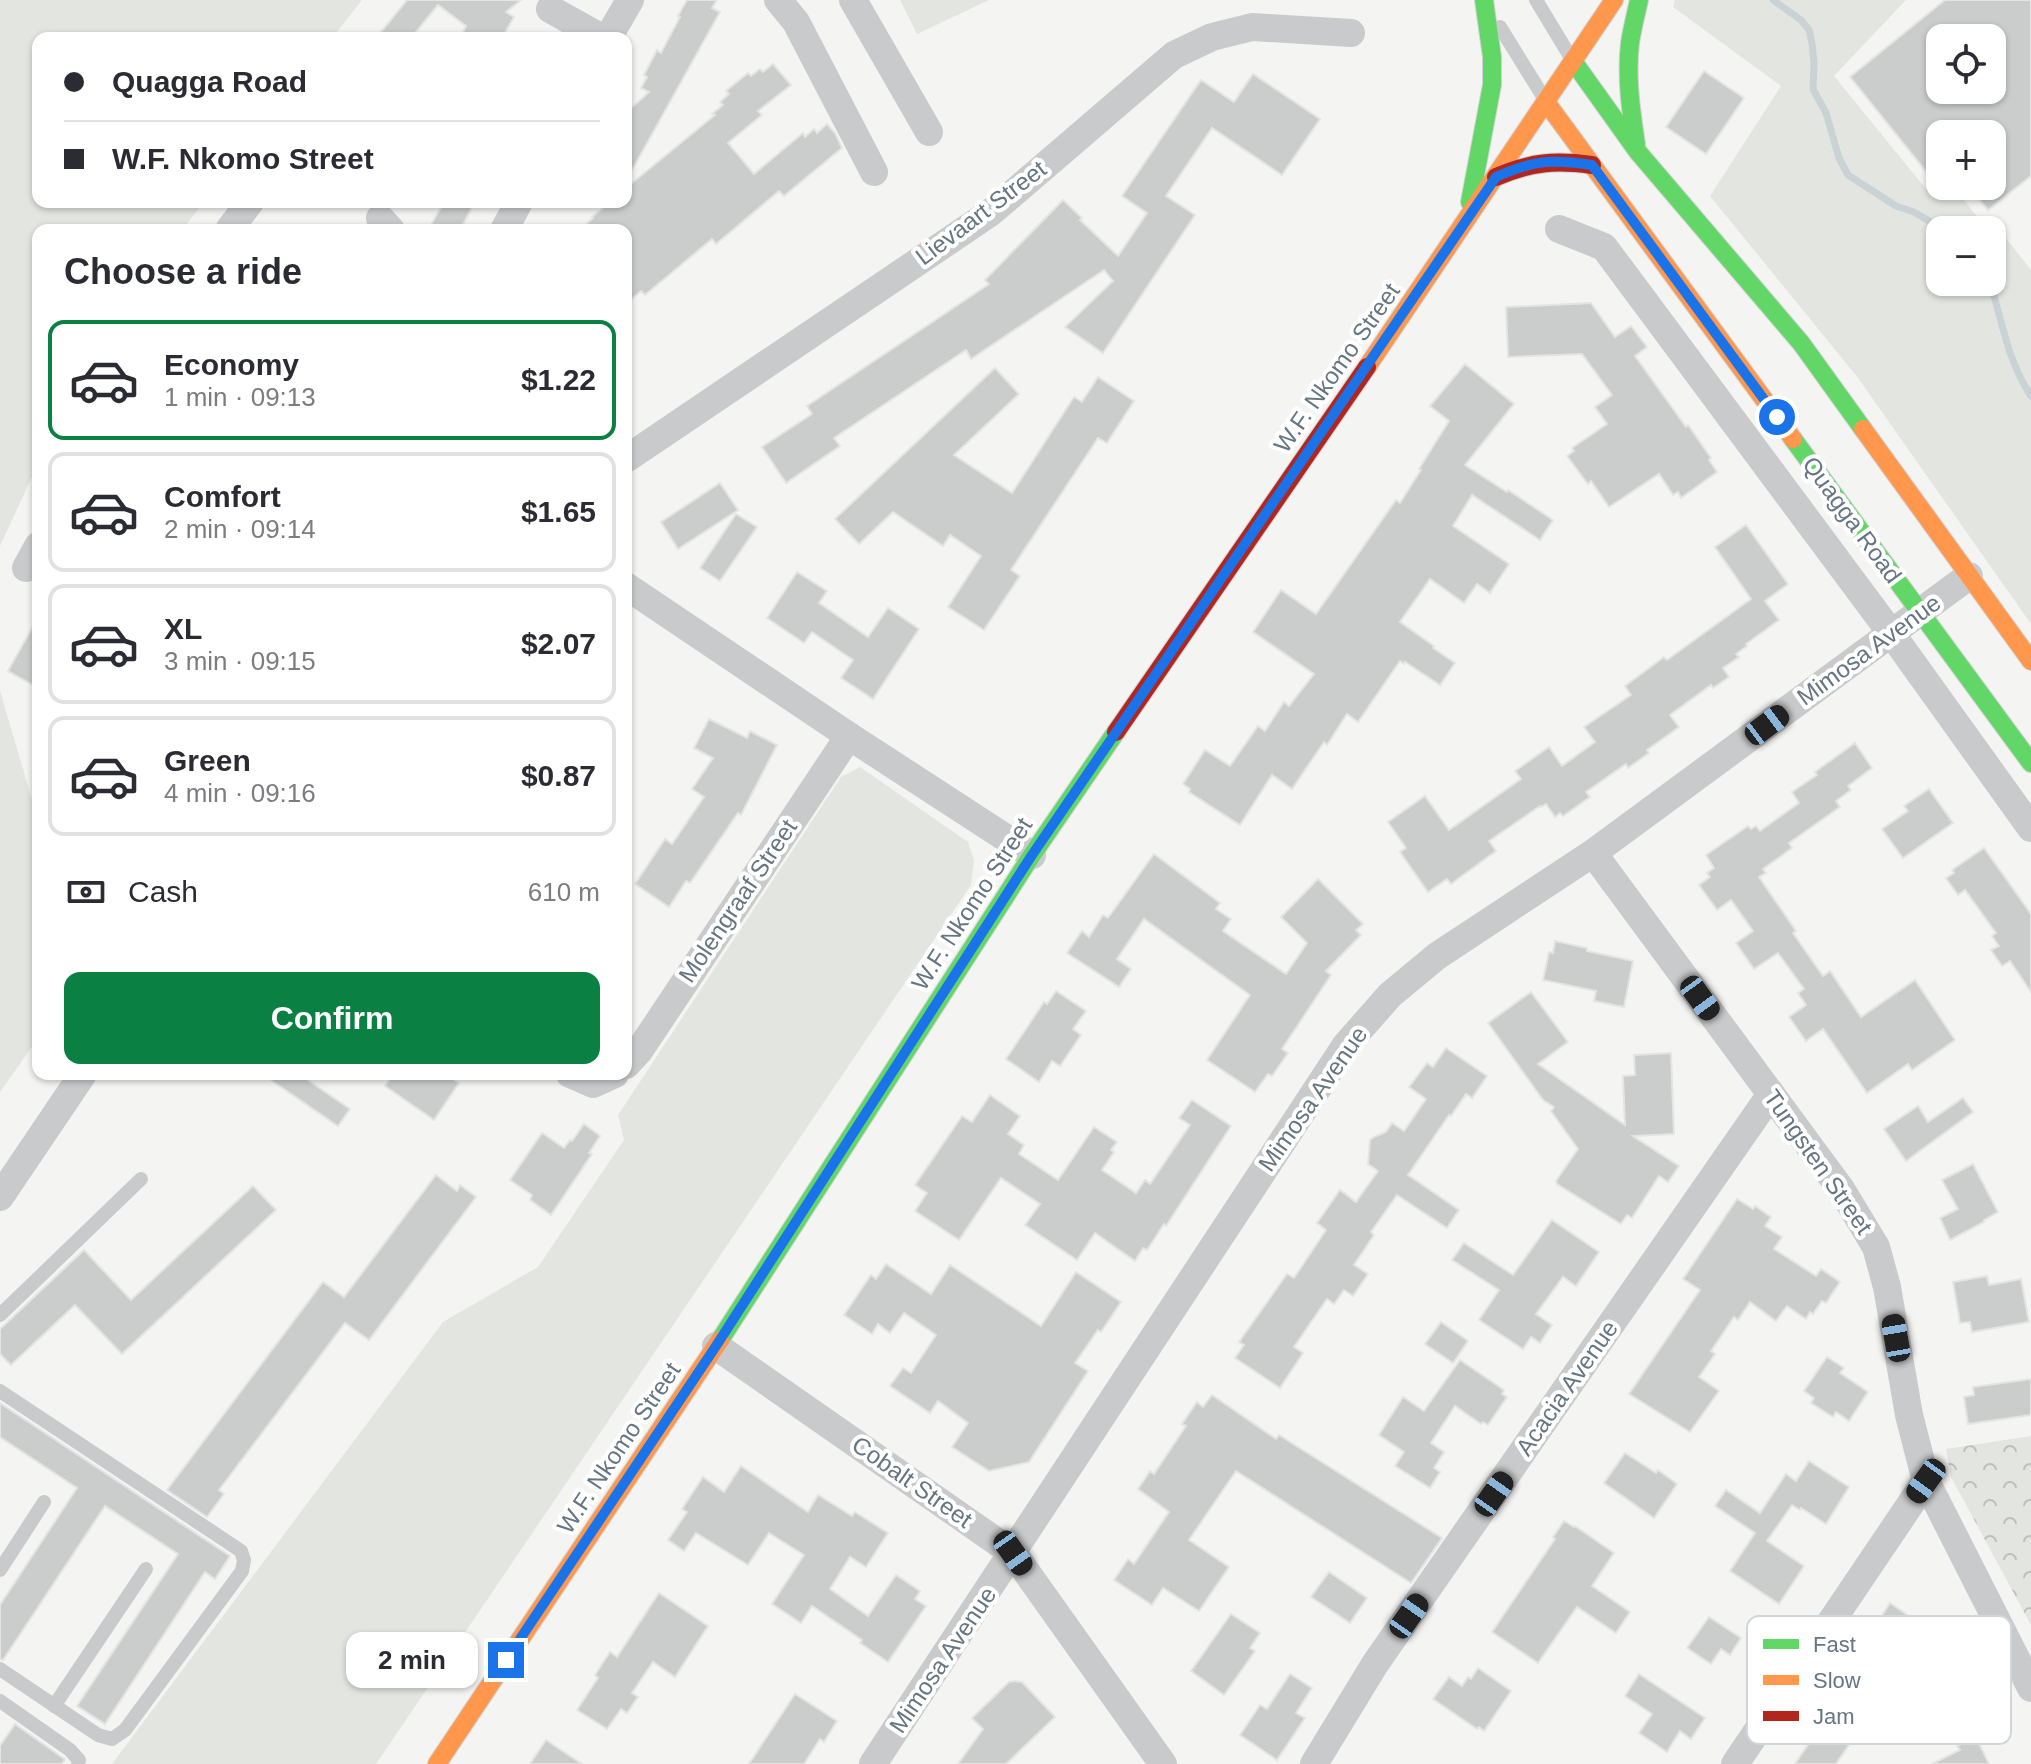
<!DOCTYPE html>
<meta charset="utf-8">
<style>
:root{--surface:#fff;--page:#f7f7f7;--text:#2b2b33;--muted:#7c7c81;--line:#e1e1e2;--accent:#0b8043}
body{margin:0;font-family:Arial,sans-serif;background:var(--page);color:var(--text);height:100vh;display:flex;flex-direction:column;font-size:30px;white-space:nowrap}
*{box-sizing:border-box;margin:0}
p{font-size:26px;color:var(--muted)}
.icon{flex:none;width:44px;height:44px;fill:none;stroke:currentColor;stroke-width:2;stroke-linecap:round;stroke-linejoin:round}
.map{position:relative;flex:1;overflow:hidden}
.panel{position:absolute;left:32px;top:224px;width:600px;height:856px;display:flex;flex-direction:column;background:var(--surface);border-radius:16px;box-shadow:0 2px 6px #0004}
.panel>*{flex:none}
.hud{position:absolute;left:32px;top:32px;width:600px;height:176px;border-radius:16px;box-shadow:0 2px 6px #0004;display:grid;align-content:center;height:176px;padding:0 32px;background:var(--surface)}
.fabs{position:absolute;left:1926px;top:24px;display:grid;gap:16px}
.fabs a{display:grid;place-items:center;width:80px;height:80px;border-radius:16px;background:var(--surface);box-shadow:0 2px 6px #0004;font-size:40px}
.end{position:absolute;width:36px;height:36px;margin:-18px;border:10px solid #1a73e8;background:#fff;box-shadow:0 0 0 4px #fff}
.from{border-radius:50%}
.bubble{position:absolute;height:56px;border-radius:16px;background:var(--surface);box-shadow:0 2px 6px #0004;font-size:26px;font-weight:800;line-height:56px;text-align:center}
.car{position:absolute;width:24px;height:48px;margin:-24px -12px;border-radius:10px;box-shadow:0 0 6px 2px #0007;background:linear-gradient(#222 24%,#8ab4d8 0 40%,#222 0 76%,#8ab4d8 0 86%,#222 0)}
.hud b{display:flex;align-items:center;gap:28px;height:76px;font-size:30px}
.hud b+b{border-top:2px solid var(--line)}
.hud i{width:20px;height:20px;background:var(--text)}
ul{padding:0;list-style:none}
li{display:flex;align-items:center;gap:24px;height:120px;margin:0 16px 12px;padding:0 16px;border:4px solid var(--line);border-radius:16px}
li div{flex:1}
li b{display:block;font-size:30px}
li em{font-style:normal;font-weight:800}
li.active{border-color:var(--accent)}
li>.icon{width:72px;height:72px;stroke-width:1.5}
h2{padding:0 32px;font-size:36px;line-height:96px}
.pay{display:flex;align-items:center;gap:20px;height:88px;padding:0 32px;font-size:30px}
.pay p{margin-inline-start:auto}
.button{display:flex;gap:16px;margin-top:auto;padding:16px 32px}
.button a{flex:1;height:92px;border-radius:16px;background:var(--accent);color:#fff;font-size:32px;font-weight:800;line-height:92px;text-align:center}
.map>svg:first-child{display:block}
</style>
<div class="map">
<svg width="2031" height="1764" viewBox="0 0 2031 1764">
<defs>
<pattern id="forest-crowns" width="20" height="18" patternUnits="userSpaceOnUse" patternTransform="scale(2)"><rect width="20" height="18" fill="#e3e6e0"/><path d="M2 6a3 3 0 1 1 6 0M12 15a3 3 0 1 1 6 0" fill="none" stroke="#bcbfbb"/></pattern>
</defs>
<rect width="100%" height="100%" fill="#f4f4f3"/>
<g fill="#e3e6e0" fill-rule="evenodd">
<path d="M0,0H362L332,38H38V202H204L182,230H38V464L0,546Z"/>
<path d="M900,0H989L917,34Z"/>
<path d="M1675,0H1906L1834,76L1926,189L1961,196L1977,217L1991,219L2031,270V624L1858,378L1710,196L1781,86L1673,7ZM1940,230H1992V282H1940Z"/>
<path d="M0,691L38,820V1038L0,1092Z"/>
<path d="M860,767L968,842L974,860L971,885L376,1764H112L443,1322L538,1267L624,1140L618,1115L841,777Z"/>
</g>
<path fill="url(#forest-crowns)" d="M2031,1436V1625L1951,1477L1946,1449Z"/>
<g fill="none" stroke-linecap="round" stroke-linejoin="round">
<g stroke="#c9d2d4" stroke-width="7">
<path d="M1773,0L1801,20L1809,30L1812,43L1814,63L1813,89L1826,113L1839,158L1848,175L1896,206L1914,212L1944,230"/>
<path d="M1990,282C2002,321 2008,362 2031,396"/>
</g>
</g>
<g fill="#cbcdcd" stroke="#e4e4e2" stroke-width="2" fill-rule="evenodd">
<path d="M407,0H521L506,12L514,17L502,38H460L466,26L438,5L411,38H376Z"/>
<path d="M687,0H717L712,8L720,12L626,181V113L649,92L641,88L647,77L644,75L657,50L661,53L680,17L678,16Z"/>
<path d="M1945,0H2031V176L1988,210L1968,186H1992V134H1940V189L1850,77ZM1940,38H1992V90H1940Z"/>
<path d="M773,64L791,85L758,111L762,115L728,143L754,174L803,133L805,137L814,129L817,133L827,124L835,133L842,148L784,196L779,191L716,244L712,239L645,295L641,291L626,304V230H580L593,218L592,217L610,202H626V188L715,115L712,114L723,105L720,102L729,94L726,91L748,73L751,76L760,69L763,72Z"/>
<path d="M1704,71L1744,98L1706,154L1666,127Z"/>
<path d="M1253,74L1320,119L1282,175L1212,128L1166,196L1195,215L1103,353L1065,327L1113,281L1104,270L971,359L966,350L834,438L840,446L786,483L762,447L812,414L807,406L989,284L985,280L1063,200L1082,218L1080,220L1118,256L1147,213L1122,196L1201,80L1234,102Z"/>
<path d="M444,202H475L460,230H428Z"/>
<path d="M1591,303L1615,337L1631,326L1647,347L1635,356L1686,427L1688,425L1711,458L1709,460L1717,472L1681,498L1678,492L1673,495L1659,474L1609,507L1591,481L1588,484L1567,456L1574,451L1572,448L1607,424L1595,407L1612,395L1582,354L1508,357L1506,307Z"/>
<path d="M1465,364L1514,404L1465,465L1507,492L1508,490L1553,520L1540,540L1472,495L1453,526L1509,564L1490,593L1477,584L1464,603L1430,579L1400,622L1434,646L1433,648L1455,663L1440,685L1405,662L1404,664L1400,661L1358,722L1347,714L1327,745L1324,742L1292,789L1272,775L1240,825L1189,792L1190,789L1183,784L1205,750L1230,766L1258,726L1265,731L1284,702L1289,706L1314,674L1253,632L1281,590L1316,614L1396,500L1400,503L1421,470L1419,469L1449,421L1430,406Z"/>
<path d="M995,368L1019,394L954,455L1012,493L1074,397L1082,402L1098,377L1134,401L1107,443L1098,438L1011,570L1020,576L984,630L948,607L981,556L950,535L943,546L893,512L859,544L835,519Z"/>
<path d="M720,483L738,510L678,549L661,522Z"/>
<path d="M736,514L757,527L720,581L700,568Z"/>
<path d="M1746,525L1788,584L1765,601L1779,620L1746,644L1747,646L1736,654L1739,657L1723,668L1729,677L1713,688L1711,685L1670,715L1679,727L1647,750L1649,753L1628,768L1626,764L1586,792L1590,797L1563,816L1560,813L1555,817L1546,804L1541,807L1540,806L1489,841L1496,851L1451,884L1447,879L1428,892L1400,852L1406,848L1388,822L1425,796L1449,830L1521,779L1515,771L1549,747L1562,766L1595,742L1584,727L1631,695L1625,686L1664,657L1667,660L1751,599L1715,547Z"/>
<path d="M797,572L827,591L819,603L868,637L888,608L919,629L873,699L841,678L853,660L812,632L804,643L767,618Z"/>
<path d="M38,617V688L8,671Z"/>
<path d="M709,719L747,738L750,731L777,745L741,815L738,813L690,883L686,881L669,907L635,884L665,839L672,844L704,797L692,789L713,758L694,748Z"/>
<path d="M1855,743L1872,768L1848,786L1851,790L1836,801L1840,807L1789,843L1792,848L1763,869L1766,873L1759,877L1796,931L1793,933L1823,976L1830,971L1861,1017L1915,980L1955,1040L1912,1070L1908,1064L1867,1093L1823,1029L1806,1041L1789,1017L1806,1005L1798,993L1804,989L1778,953L1754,969L1736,943L1753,931L1731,900L1717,910L1699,885L1710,877L1707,873L1714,868L1706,855L1748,826L1751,829L1756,826L1760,831L1799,803L1792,792L1817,775L1815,772Z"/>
<path d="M1929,789L1953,823L1903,858L1882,829L1908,811L1904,806Z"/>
<path d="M1984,848L2031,914V992L2010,961L2002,966L1991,950L1999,946L1992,936L1996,933L1965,890L1958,895L1946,878L1954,873L1952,870Z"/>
<path d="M1154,854L1220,903L1216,909L1231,919L1223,931L1286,974L1307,943L1281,917L1318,879L1363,924L1356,930L1361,935L1326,971L1331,975L1282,1049L1288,1053L1272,1076L1268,1074L1255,1092L1207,1060L1250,995L1144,919L1117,959L1131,969L1119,987L1067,953L1082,931L1089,937L1103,915L1108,918Z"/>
<path d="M1555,941L1587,948V951L1633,961L1624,1007L1594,1001L1596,991L1543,980L1549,952L1553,953Z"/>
<path d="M1056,991L1086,1011L1073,1029L1081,1035L1060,1066L1052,1061L1039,1082L1006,1059L1044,1002L1047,1004Z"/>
<path d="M1531,992L1568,1042L1538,1064L1625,1125L1623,1076L1635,1075L1634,1055L1671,1053L1674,1134L1633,1136L1679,1166L1668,1182L1659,1176L1632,1218L1627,1215L1621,1224L1557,1184L1556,1181L1578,1149L1551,1111L1554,1107L1543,1100L1488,1023Z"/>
<path d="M1446,1048L1487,1076L1472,1098L1466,1094L1451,1116L1449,1115L1408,1175L1459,1210L1447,1228L1397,1195L1371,1232L1374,1235L1354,1265L1368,1274L1353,1296L1344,1290L1334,1304L1327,1299L1294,1347L1303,1353L1280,1388L1235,1358L1244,1345L1239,1342L1287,1274L1294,1278L1326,1230L1317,1223L1340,1190L1356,1202L1378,1171L1368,1164L1370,1140L1374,1137L1386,1132L1392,1123L1404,1131L1426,1099L1409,1087L1427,1063L1433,1067Z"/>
<path d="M262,1074H299L350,1109L338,1126Z"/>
<path d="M393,1074H445L459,1083L434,1120L385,1086Z"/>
<path d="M990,1095L1020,1116L1008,1134L1024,1145L1019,1154L1058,1180L1094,1127L1117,1142L1111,1150L1114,1152L1102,1170L1136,1193L1145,1180L1150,1184L1190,1125L1179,1118L1192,1100L1231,1126L1166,1226L1164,1224L1147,1250L1143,1248L1135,1261L1095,1233L1077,1260L1025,1225L1040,1204L1001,1178L959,1240L915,1211L927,1193L915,1185L962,1116L972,1122Z"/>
<path d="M1963,1098L1973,1112L1906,1161L1884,1129L1918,1106L1928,1122Z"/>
<path d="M584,1124L600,1136L589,1153L592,1154L551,1215L530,1200L532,1195L510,1180L542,1133L564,1148L570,1140L572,1141Z"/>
<path d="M1973,1164L1998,1212L1984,1220V1222L1950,1240L1940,1218L1958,1209L1942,1180Z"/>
<path d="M436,1175L457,1191L460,1185L476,1197L369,1340L345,1323L219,1490L224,1494L207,1517L167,1490L323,1282L344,1297Z"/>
<path d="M253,1186L276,1210L122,1354L75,1305L11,1365L0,1354V1329L84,1250L131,1300Z"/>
<path d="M1737,1199L1753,1209L1755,1206L1771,1217L1765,1226L1782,1237L1774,1249L1816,1276L1821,1269L1840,1282L1826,1303L1822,1301L1813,1314L1810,1312L1806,1319L1787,1306L1776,1321L1750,1302L1738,1320L1734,1317L1711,1351L1715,1354L1699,1377L1719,1391L1690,1432L1629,1394L1700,1290L1683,1279Z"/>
<path d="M1552,1220L1599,1252L1576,1286L1563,1277L1536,1314L1552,1325L1540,1343L1531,1337L1523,1349L1479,1320L1499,1290L1452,1260L1464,1243L1513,1275Z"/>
<path d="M886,1264L931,1294L950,1265L1041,1326L1076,1272L1121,1302L1101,1332L1098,1330L1075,1363L1088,1371L1029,1462L989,1471L952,1447L968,1423L938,1401L930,1413L890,1386L903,1368L911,1373L936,1335L904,1313L890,1333L878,1324L872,1334L844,1315L871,1275L876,1279Z"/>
<path d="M1987,1276L1989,1285L2021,1279L2029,1322L1972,1332L1970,1322L1960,1323L1953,1282Z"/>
<path d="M1441,1322L1468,1341L1453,1363L1425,1344Z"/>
<path d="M1827,1357L1844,1368L1840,1373L1868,1392L1849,1421L1836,1412L1833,1417L1811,1403L1814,1398L1804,1391Z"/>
<path d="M1460,1360L1504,1390L1502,1394L1507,1397L1488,1425L1483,1422L1481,1424L1455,1406L1431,1443L1444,1452L1434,1468L1440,1472L1430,1488L1395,1466L1404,1452L1379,1435L1403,1397L1424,1411Z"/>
<path d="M2031,1379V1415L1968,1424L1964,1397L1974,1395L1973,1387Z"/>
<path d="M1212,1395L1276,1439L1279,1435L1442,1538L1411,1583L1236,1471L1189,1540L1229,1567L1199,1611L1163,1588L1152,1605L1114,1580L1128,1559L1134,1564L1169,1512L1138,1489L1150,1471L1154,1474L1186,1426L1182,1424L1197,1402L1203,1407Z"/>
<path d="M0,1403L230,1556L215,1579L205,1572L105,1724L77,1706L178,1554L105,1506L3,1660L0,1659V1605L77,1488L0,1437Z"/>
<path d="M1625,1453L1656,1473L1658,1470L1677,1484L1654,1518L1604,1483Z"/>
<path d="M1809,1461L1849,1487L1826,1524L1801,1508L1800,1510L1792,1505L1767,1541L1804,1566L1779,1604L1730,1571L1755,1533L1715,1506L1726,1490L1760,1513L1786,1474L1796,1481Z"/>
<path d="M741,1466L808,1512L818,1495L852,1516L855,1512L888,1533L866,1567L850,1557L830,1589L868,1616L896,1575L920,1591L915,1599L926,1606L888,1662L860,1643L862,1640L812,1606L801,1623L772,1604L804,1555L769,1533L748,1565L696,1533L684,1551L668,1540L687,1512L682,1509L703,1477L724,1492Z"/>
<path d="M1564,1521L1574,1527L1575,1526L1614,1553L1592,1586L1630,1612L1616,1633L1577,1607L1538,1663L1492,1632L1555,1539L1553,1537Z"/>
<path d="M1329,1572L1367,1598L1350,1623L1311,1597Z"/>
<path d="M659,1593L708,1626L675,1677L653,1662L632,1693L638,1697L627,1713L621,1709L607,1729L577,1710L598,1678L595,1675L610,1652L617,1657Z"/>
<path d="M1890,1603L1942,1639L1916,1678L1901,1668L1836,1764H1795L1847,1687L1844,1685L1869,1649L1863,1645Z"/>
<path d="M1231,1614L1260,1633L1250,1648L1255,1651L1224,1695L1191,1671Z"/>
<path d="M1709,1617L1741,1638L1730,1655L1721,1649L1711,1664L1687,1648Z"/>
<path d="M1478,1668L1511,1691L1484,1731L1479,1727L1477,1729L1433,1699L1449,1677L1462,1686L1468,1677L1471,1679Z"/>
<path d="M1290,1674L1312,1688L1296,1713L1305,1718L1277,1760L1240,1735L1260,1705L1267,1709Z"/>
<path d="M1639,1674L1705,1718L1691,1739L1680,1731L1667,1752L1639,1733L1652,1714L1625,1696Z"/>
<path d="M1015,1681L1022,1682L1055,1717L1006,1764H958L983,1729L972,1718L1009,1682Z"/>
<path d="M795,1694L837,1721L824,1742L820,1739L804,1764H749Z"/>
<path d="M15,1724L63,1758L65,1759L62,1764H0V1746Z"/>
<path d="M1976,1737L1989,1764H1932L1960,1750L1957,1746Z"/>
<path d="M546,1740L582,1764H530Z"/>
</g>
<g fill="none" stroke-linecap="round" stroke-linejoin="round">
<defs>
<g id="fast">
<path d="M1573,61L1638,152L1801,343L1863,429"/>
<path d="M1636,144C1631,111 1626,77 1630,43C1632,29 1636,14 1639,0"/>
<path d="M1470,202L1492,85V57L1484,0"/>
<path d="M1793,439L2031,763"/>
<path d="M720,1340L1032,855L1116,732"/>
</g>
<g id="slow">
<path d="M1546,102L1793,439"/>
<path d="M1367,367L1614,0"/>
<path d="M1863,429L2031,661"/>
<path d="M437,1764L720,1340"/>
</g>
<g id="jam">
<path d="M1496,177C1531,162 1555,160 1592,165"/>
<path d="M1116,732L1367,367"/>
</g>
</defs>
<use href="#fast" stroke="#d1d2d3" stroke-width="20"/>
<use href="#slow" stroke="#d1d2d3" stroke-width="20"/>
<use href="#jam" stroke="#d1d2d3" stroke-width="20"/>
<g stroke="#c9cacb" stroke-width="14">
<path d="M1536,0L1571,58"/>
<path d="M1500,27L1544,98"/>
<path d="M0,1315L141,1179"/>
<path d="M0,1391L241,1551L244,1560L242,1571L125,1730L112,1739L98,1735L0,1669"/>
<path d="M0,1570L44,1502"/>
<path d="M0,1701L70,1750L79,1760L78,1764"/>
<path d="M54,1706L146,1569"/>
</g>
<g stroke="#c9cacb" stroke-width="28">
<path d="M778,0L796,22L874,172"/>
<path d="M853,0L929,132"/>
<path d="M550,9L602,38"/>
<path d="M608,38L630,0"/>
<path d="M380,218L391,230"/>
<path d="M1559,229L1604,247L1891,633L2031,828"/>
<path d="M229,230L250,202"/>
<path d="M504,230L519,202"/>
<path d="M626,459L990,213L1174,55L1212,37L1252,27L1351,33"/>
<path d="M26,568L38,546"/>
<path d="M626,586L849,736L1032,855"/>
<path d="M1593,853L1841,1189L1876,1247L1887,1287L1909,1415L1926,1481L2031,1688"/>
<path d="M626,1065L639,1051L849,736"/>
<path d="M570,1074L593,1084L615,1074"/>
<path d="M0,1197L83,1074"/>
<path d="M716,1346L1013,1553L1163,1764"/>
<path d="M873,1764L1346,1045L1390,995L1437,956L1593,853L1969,576"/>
<path d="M1314,1764L1375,1664L1771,1094"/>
<path d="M1735,1764L1926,1481"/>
</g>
<use href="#fast" stroke="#63d668" stroke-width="18"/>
<use href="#slow" stroke="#ff974d" stroke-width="18"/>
<use href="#jam" stroke="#b3261e" stroke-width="18"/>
</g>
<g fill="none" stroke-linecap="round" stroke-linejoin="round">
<path stroke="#1a73e8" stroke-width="10" d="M506,1660L716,1346L1032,855L1496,177C1535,160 1550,159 1592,165L1777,417"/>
</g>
<g text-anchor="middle" stroke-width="8" stroke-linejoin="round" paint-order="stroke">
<g font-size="24" fill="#657682" stroke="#fff">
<text transform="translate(981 213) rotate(-37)" y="8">Lievaart Street</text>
<text transform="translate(1337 368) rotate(-55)" y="8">W.F. Nkomo Street</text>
<text transform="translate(1852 520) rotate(54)" y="8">Quagga Road</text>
<text transform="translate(1869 650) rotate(-36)" y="8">Mimosa Avenue</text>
<text transform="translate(738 901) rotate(-56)" y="8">Molengraaf Street</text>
<text transform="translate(972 904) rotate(-57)" y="8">W.F. Nkomo Street</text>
<text transform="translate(1313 1099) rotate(-55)" y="8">Mimosa Avenue</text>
<text transform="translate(1818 1162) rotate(55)" y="8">Tungsten Street</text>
<text transform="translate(1567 1388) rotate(-55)" y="8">Acacia Avenue</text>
<text transform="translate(619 1448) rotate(-56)" y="8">W.F. Nkomo Street</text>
<text transform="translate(912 1482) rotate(35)" y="8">Cobalt Street</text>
<text transform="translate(943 1660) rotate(-56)" y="8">Mimosa Avenue</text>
</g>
</g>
<rect x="1747" y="1616" width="264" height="128" rx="12" fill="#fff" stroke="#d1d6da" stroke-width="2"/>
<rect x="1763" y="1639" width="36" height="10" fill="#63d668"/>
<rect x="1763" y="1675" width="36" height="10" fill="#ff974d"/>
<rect x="1763" y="1711" width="36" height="10" fill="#b3261e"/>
<g font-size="22" fill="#657682">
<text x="1813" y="1652">Fast</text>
<text x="1813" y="1688">Slow</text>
<text x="1813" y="1724">Jam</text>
</g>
</svg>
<div class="fabs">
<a><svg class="icon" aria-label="locate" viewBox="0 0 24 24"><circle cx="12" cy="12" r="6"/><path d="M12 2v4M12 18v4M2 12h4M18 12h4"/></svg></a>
<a>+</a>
<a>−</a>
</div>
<i class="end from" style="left:1777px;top:417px"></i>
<i class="end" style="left:506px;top:1660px"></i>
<div class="bubble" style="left:346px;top:1632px;width:132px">2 min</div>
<i class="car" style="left:1767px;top:725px;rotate:53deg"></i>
<i class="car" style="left:1700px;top:998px;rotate:144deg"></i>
<i class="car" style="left:1896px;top:1338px;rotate:350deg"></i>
<i class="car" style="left:1926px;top:1481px;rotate:216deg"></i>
<i class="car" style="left:1494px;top:1494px;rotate:35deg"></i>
<i class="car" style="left:1013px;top:1553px;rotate:145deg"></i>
<i class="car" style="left:1409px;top:1616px;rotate:35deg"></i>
<div class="hud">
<b><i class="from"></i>Quagga Road</b>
<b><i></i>W.F. Nkomo Street</b>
</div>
<section class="panel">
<h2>Choose a ride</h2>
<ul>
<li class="active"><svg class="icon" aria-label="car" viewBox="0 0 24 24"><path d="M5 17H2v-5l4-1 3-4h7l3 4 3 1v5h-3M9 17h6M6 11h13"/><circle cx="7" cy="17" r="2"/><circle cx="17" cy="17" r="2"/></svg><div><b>Economy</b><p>1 min · 09:13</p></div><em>$1.22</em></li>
<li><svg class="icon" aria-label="car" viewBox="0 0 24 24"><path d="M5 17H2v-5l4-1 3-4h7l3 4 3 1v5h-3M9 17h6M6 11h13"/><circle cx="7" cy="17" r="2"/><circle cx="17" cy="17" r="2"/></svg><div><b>Comfort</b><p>2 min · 09:14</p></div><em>$1.65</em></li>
<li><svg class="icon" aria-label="car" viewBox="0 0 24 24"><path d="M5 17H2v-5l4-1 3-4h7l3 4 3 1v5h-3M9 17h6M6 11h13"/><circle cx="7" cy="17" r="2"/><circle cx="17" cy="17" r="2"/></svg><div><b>XL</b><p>3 min · 09:15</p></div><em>$2.07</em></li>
<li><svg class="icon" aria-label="car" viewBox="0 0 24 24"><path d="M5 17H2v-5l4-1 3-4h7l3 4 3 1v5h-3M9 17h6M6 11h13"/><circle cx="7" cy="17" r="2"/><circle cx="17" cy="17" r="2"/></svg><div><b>Green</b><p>4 min · 09:16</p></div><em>$0.87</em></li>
</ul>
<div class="pay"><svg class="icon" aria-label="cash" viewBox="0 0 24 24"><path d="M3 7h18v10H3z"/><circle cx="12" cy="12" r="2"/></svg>Cash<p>610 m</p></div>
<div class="button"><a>Confirm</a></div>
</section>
</div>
